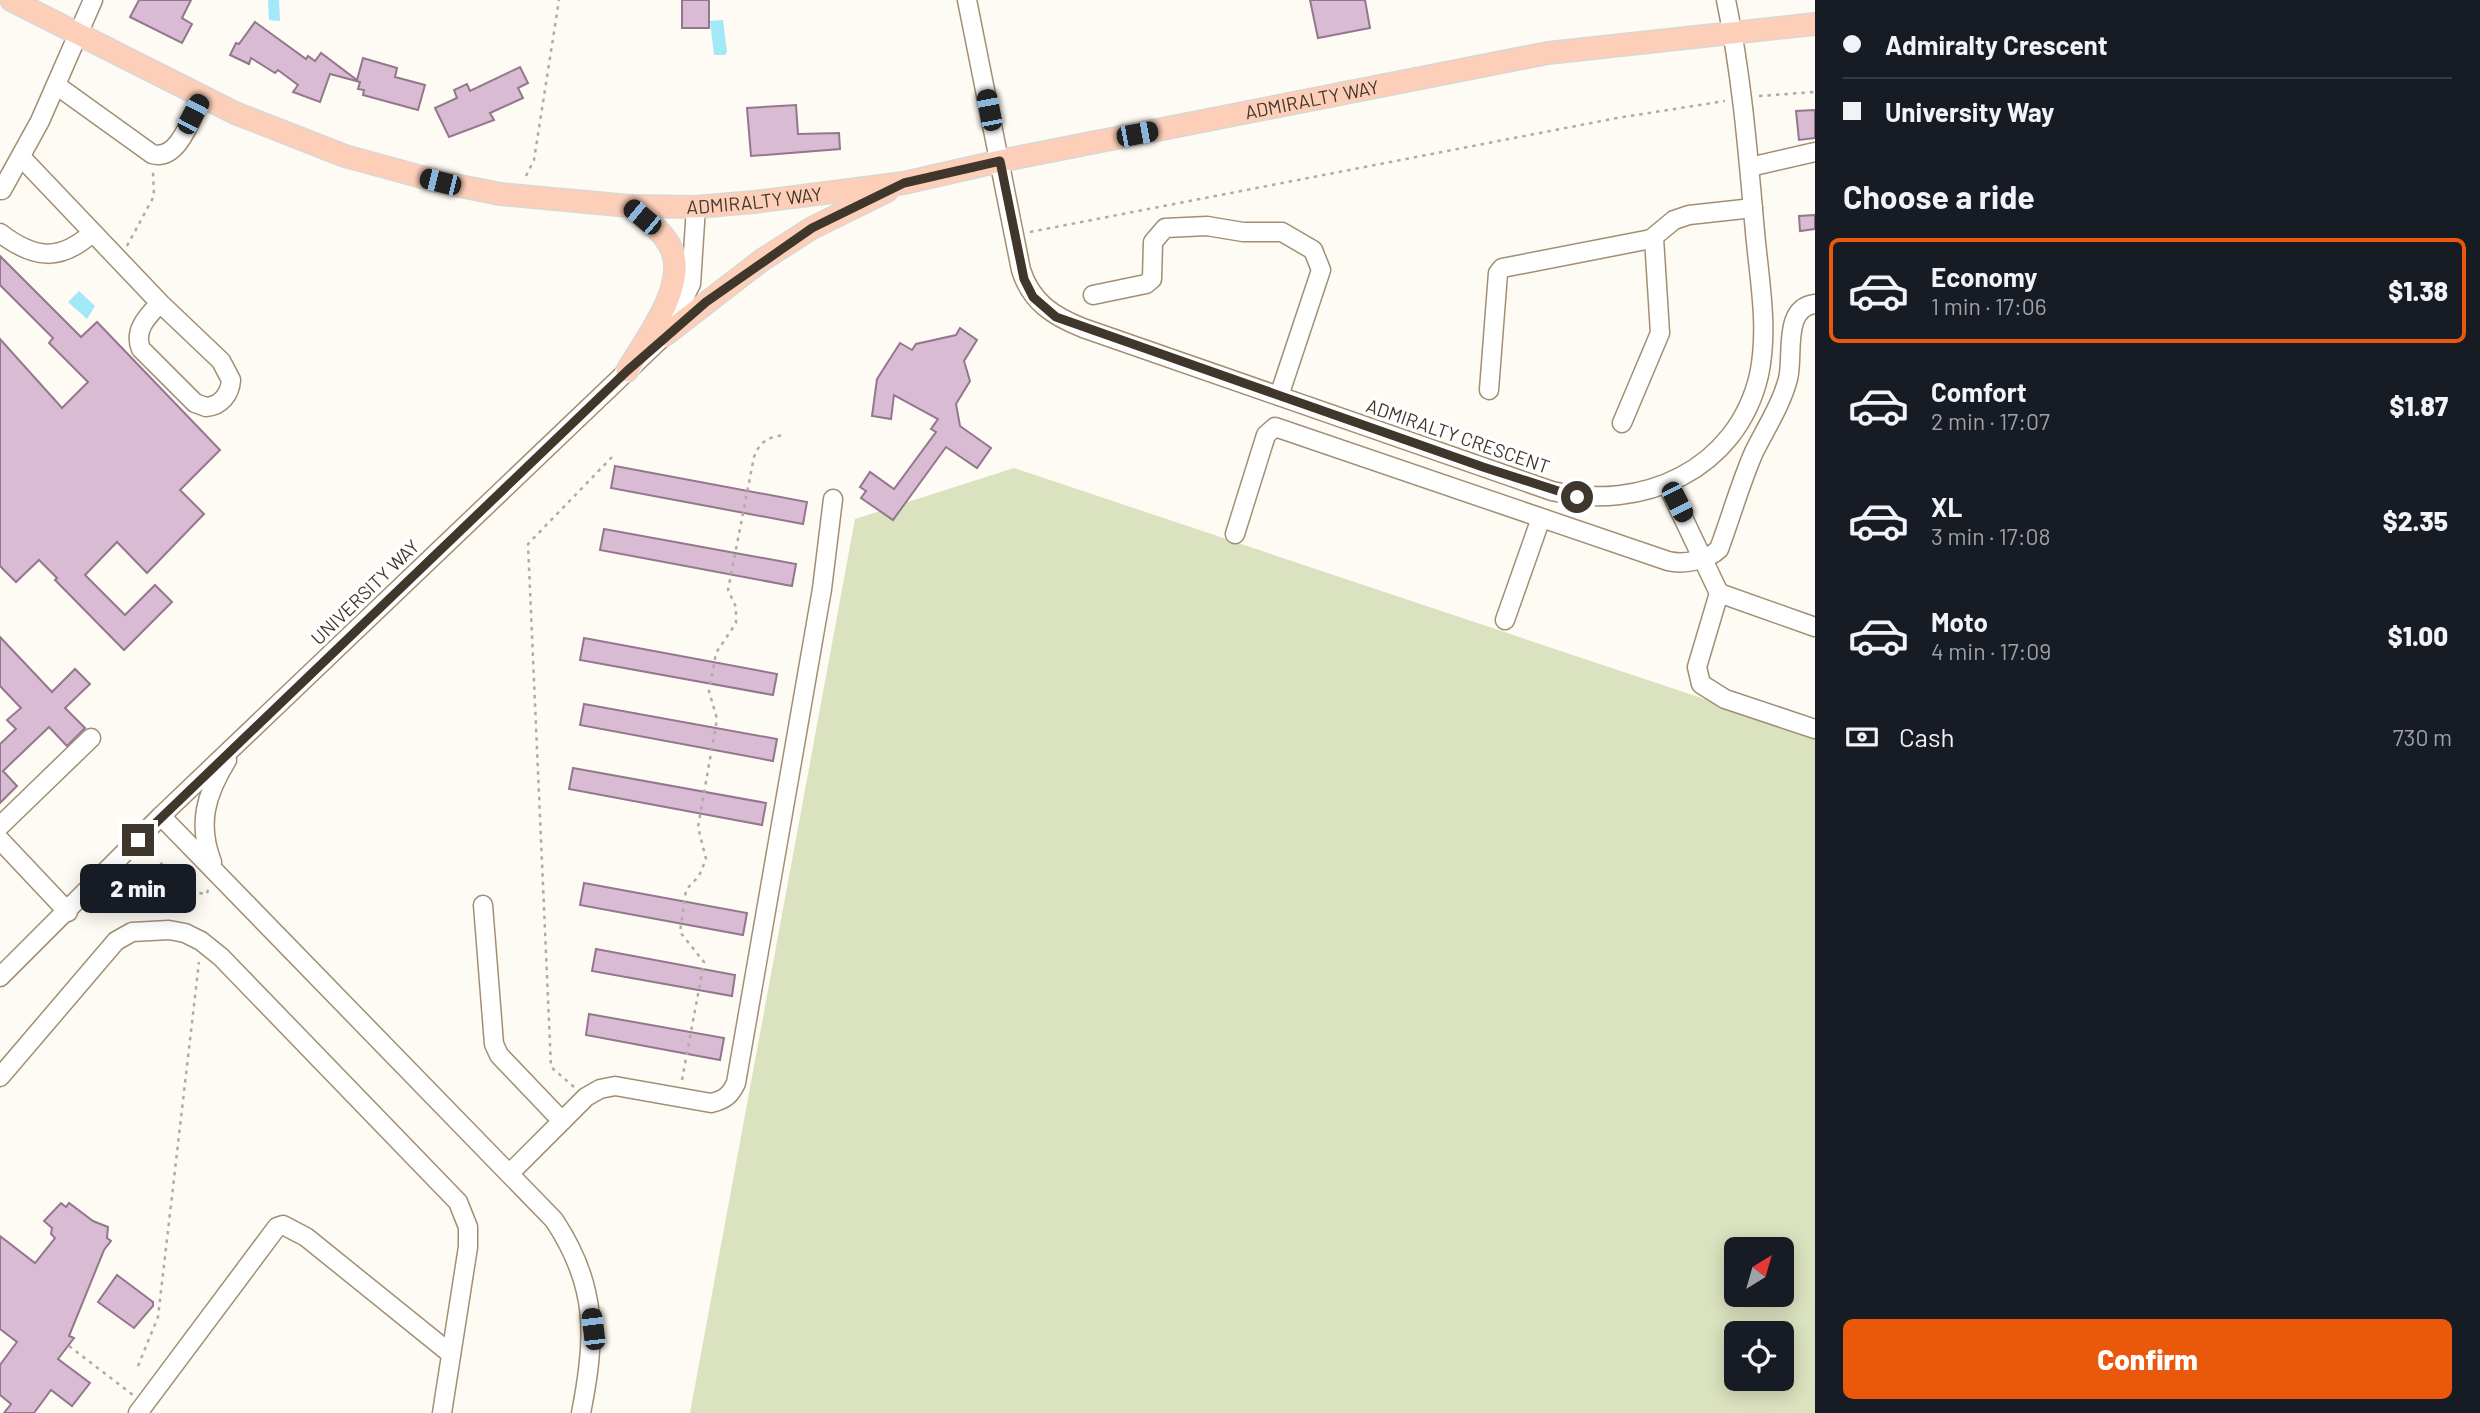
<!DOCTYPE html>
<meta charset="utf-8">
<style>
:root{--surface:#171b24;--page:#20242c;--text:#f1f3f6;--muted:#9ea1a6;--line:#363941;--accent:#ea580c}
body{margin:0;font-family:Barlow,sans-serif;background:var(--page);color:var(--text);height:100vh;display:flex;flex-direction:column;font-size:26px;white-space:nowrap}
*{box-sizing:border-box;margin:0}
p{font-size:23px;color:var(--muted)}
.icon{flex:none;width:38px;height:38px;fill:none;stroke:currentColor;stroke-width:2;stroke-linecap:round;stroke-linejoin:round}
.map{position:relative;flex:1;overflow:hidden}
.side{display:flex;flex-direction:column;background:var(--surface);width:665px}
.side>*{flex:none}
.hud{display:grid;align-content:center;height:154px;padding:0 28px;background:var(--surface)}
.needle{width:46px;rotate:37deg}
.buttons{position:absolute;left:1724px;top:1237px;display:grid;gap:14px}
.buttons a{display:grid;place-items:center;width:70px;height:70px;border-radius:10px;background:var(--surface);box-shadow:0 4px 18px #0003;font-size:35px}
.end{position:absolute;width:32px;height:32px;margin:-16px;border:9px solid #40372c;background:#fff;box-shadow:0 0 0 4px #fff}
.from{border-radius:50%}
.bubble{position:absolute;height:49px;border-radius:10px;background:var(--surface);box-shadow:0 4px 18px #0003;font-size:23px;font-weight:800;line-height:49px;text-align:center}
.car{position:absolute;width:21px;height:42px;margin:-21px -10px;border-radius:9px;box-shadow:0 0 5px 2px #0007;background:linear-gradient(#222 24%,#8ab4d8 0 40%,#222 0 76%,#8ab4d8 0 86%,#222 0)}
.hud b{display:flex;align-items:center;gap:24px;height:66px;font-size:26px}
.hud b+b{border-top:2px solid var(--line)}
.hud i{width:18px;height:18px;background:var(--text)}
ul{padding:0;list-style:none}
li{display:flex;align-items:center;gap:21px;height:105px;margin:0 14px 10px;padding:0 14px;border:4px solid transparent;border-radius:10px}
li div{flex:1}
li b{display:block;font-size:26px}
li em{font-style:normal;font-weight:800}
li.on{border-color:var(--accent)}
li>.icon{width:63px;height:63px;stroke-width:1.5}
h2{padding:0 28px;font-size:32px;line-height:84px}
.pay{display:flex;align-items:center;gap:18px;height:77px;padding:0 28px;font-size:26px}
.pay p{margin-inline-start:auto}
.button{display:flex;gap:14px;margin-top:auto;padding:14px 28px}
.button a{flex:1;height:80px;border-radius:10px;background:var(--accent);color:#fff;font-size:28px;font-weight:800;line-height:80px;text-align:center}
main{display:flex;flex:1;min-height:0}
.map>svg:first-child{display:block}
</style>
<main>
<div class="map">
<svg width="1815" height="1413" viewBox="0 0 1815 1413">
<rect width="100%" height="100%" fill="#fefaf4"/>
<path fill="#dbe2bf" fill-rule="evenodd" d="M1014,468L1815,736V1413H690L855,519ZM1736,1250H1782V1295H1736ZM1736,1334H1782V1379H1736Z"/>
<g fill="#a2e8f7">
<path d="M268,0H279L280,21L269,20Z"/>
<path d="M723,20L727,52L725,55H714L710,21Z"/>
<path d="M79,291L95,306L87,319L68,302Z"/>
</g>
<g fill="#d9bcd3" stroke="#93778d" stroke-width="2">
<path d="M139,0H191L182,18L192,24L182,43L130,17Z"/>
<rect x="682" y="0" width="27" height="28"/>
<path d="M1310,0H1365L1370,28L1318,38Z"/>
<path d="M255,22L306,59L308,56L315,61L321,53L357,80L363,58L397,68L395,77L425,85L418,110L363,95L364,90L358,89L360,82L330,74L320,102L293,92L298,85L278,70L275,73L251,58L249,64L230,55L236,43L239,44Z"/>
<path d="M520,67L528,83L518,88L523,98L490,113L494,120L449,137L435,108L457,98L454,90L467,84L470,91Z"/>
<path d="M796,105L798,134L839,133L840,149L751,156L747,108Z"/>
<path d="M1815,110V138L1799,140L1796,111Z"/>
<path d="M1815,215V229L1800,231L1799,216Z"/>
<path d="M0,256L81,337L97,322L220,450L180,490L204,514L147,573L117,542L85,575L125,615L155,585L172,602L124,650L55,580L57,578L39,560L16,582L0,566V339L62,408L88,382L49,343L53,338L0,285Z"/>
<path d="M960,328L977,340L964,361L970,381L956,404L960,426L991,448L977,468L946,447L893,520L861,498L866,491L860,487L870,472L894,489L936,432L931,429L938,419L894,395L891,419L872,416L877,379L900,343L912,350L916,344L956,335Z"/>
<path d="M615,466L807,502L803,524L611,488Z"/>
<path d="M604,529L796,564L792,586L600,550Z"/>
<path d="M0,637L52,692L75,669L90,684L65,708L85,728L67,746L49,727L3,771L17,786L0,803V744L16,729L7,720L21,708L0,686Z"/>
<path d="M584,638L777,674L773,695L580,660Z"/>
<path d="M584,704L777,739L773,761L580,725Z"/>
<path d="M573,768L766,803L762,825L569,789Z"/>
<path d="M584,883L747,913L743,935L580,905Z"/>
<path d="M596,949L735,975L732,996L592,971Z"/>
<path d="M589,1014L724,1038L720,1060L586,1035Z"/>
<path d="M61,1203L66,1207L69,1203L93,1221L108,1227L107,1238L111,1241L104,1250L69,1336L74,1338L58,1359L90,1383L72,1406L51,1390L34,1413H4L11,1404L0,1395V1365L17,1342L0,1329V1236L35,1263L55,1238L51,1234L52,1228L44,1221Z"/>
<path d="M117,1275L153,1302V1306L134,1328L98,1302Z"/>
</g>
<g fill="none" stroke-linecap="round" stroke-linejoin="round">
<defs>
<g id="minor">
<path d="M967,0L1021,270C1031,302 1053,316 1083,328L1552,491C1642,512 1737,470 1759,375C1769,328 1759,278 1755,232C1748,154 1742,76 1726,0"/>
<path d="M56,85L152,154C179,162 192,115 202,97"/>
<path d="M22,158L160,303L221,361L231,380C230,394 221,406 206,407L195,403L141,349C133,330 148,316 160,303"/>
<path d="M1750,167L1815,152"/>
<path d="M2,190L40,121L93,0"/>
<path d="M0,233C34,259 60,262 92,233"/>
<path d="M1093,295L1146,284L1152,279L1153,242L1165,228L1207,226L1243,232H1282L1313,250L1321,270L1279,396"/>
<path d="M1489,390L1498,273L1502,268L1651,239L1674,220L1689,215L1753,208"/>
<path d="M1622,423L1660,333L1654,238"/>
<path d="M1667,484L1719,593L1697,667L1701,684L1725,699L1815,729"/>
<path d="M1235,534L1266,435L1275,427L1668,561C1684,565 1708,560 1719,549C1731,517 1740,484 1754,452C1766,428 1781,405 1788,379C1794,356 1782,308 1815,304"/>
<path d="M1719,593L1815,627"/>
<path d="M1505,620L1541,518"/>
<path d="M161,816L554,1220C598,1286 596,1338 581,1413"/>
<path d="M0,826L91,738"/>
<path d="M0,840L68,912"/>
<path d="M212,862C197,824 206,794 227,760"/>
<path d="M483,905L494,1044L499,1055L562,1121"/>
<path d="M0,977L161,816L665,335L691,284L696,207"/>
<path d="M0,1077L116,941L132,932L169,930L185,933L201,941L221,957L458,1202L468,1227V1247L442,1413"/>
<path d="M510,1173L586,1097L600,1089L615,1086L711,1103C724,1100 730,1096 736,1083L822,589L833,499"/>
<path d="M138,1413L277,1227L283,1225L306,1237L451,1354"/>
</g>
<g id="major">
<path id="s1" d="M11,0L235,113L345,156L440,182L500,194L630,206L696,207L754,202L904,183L1000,161L1548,53L1815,24"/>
<path d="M665,335L762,260L812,228L887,191"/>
<path d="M627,371C645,340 689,284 671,248C662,230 645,219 630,206"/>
</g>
</defs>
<use href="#minor" stroke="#a28f73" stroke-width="21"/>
<use href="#major" stroke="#d9d7d5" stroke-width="24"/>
<g stroke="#b1aba3" stroke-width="2.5" stroke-dasharray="3.5 5" stroke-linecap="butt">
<path d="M1759,96L1815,92"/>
<path d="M526,176L534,160L559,0"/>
<path d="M1030,232L1617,118L1725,101"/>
<path d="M127,246L154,196L153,172"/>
<path d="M149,850L180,884L191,892L207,894L208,889"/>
<path d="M682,1080L704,962L680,932L686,890L699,876L706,859L698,827L717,719L709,691L716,653L736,623V607L728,590L754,457C760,441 768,437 785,435"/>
<path d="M574,1087L551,1067L528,544L612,457"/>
<path d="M69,1346L133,1395"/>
<path d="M138,1366L158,1317L199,962"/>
</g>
<use href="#minor" stroke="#fff" stroke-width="18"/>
<use href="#major" stroke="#fdcfb9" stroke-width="21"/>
</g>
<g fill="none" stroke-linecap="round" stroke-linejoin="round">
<path stroke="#40372c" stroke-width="9" d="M138,840L627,371L706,302L812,228L904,183L1000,161L1024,279L1033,297L1056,317L1483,467L1577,497"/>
</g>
<g text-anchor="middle" stroke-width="7" stroke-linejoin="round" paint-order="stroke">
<g font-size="19" fill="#40372c" stroke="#fff">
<text dy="7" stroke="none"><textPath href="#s1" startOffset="1351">ADMIRALTY WAY</textPath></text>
<text dy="7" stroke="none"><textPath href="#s1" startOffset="784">ADMIRALTY WAY</textPath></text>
<text transform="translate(1458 436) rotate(19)" y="7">ADMIRALTY CRESCENT</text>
<text transform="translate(365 592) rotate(-44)" y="7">UNIVERSITY WAY</text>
</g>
</g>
</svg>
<div class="buttons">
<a><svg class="needle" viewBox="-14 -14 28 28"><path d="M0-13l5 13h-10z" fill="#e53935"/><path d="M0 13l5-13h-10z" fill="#9ea1a6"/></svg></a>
<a><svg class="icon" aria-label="locate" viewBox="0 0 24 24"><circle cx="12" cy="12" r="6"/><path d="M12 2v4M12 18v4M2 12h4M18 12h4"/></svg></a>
</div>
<i class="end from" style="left:1577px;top:497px"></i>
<i class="end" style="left:138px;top:840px"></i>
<div class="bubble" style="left:80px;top:864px;width:116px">2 min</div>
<i class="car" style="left:989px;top:110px;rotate:349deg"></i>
<i class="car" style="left:193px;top:114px;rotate:28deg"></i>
<i class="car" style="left:1137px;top:134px;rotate:79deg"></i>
<i class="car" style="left:440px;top:182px;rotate:284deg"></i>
<i class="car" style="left:642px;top:217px;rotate:310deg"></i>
<i class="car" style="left:1677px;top:502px;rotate:153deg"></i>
<i class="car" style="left:593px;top:1329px;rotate:353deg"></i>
</div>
<section class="side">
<div class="hud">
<b><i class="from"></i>Admiralty Crescent</b>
<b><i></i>University Way</b>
</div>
<h2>Choose a ride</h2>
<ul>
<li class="on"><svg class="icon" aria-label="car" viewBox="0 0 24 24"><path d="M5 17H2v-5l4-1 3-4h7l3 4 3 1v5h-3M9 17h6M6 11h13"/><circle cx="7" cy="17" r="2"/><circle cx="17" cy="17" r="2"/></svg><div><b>Economy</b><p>1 min · 17:06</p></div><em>$1.38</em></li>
<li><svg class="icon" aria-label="car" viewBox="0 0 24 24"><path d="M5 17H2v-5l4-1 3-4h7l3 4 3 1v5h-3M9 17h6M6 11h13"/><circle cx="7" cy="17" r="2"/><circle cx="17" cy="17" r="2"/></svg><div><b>Comfort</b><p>2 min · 17:07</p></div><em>$1.87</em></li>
<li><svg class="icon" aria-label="car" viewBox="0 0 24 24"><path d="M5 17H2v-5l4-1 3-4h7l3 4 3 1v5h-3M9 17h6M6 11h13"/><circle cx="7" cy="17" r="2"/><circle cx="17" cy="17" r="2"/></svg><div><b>XL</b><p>3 min · 17:08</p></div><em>$2.35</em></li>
<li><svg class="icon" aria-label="car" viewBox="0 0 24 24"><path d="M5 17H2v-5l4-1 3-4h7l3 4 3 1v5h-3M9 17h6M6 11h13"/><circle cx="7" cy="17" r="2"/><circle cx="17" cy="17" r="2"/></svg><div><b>Moto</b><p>4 min · 17:09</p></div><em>$1.00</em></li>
</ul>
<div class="pay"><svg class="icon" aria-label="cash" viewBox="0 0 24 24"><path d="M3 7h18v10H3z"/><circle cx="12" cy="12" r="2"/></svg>Cash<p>730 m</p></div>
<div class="button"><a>Confirm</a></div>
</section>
</main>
